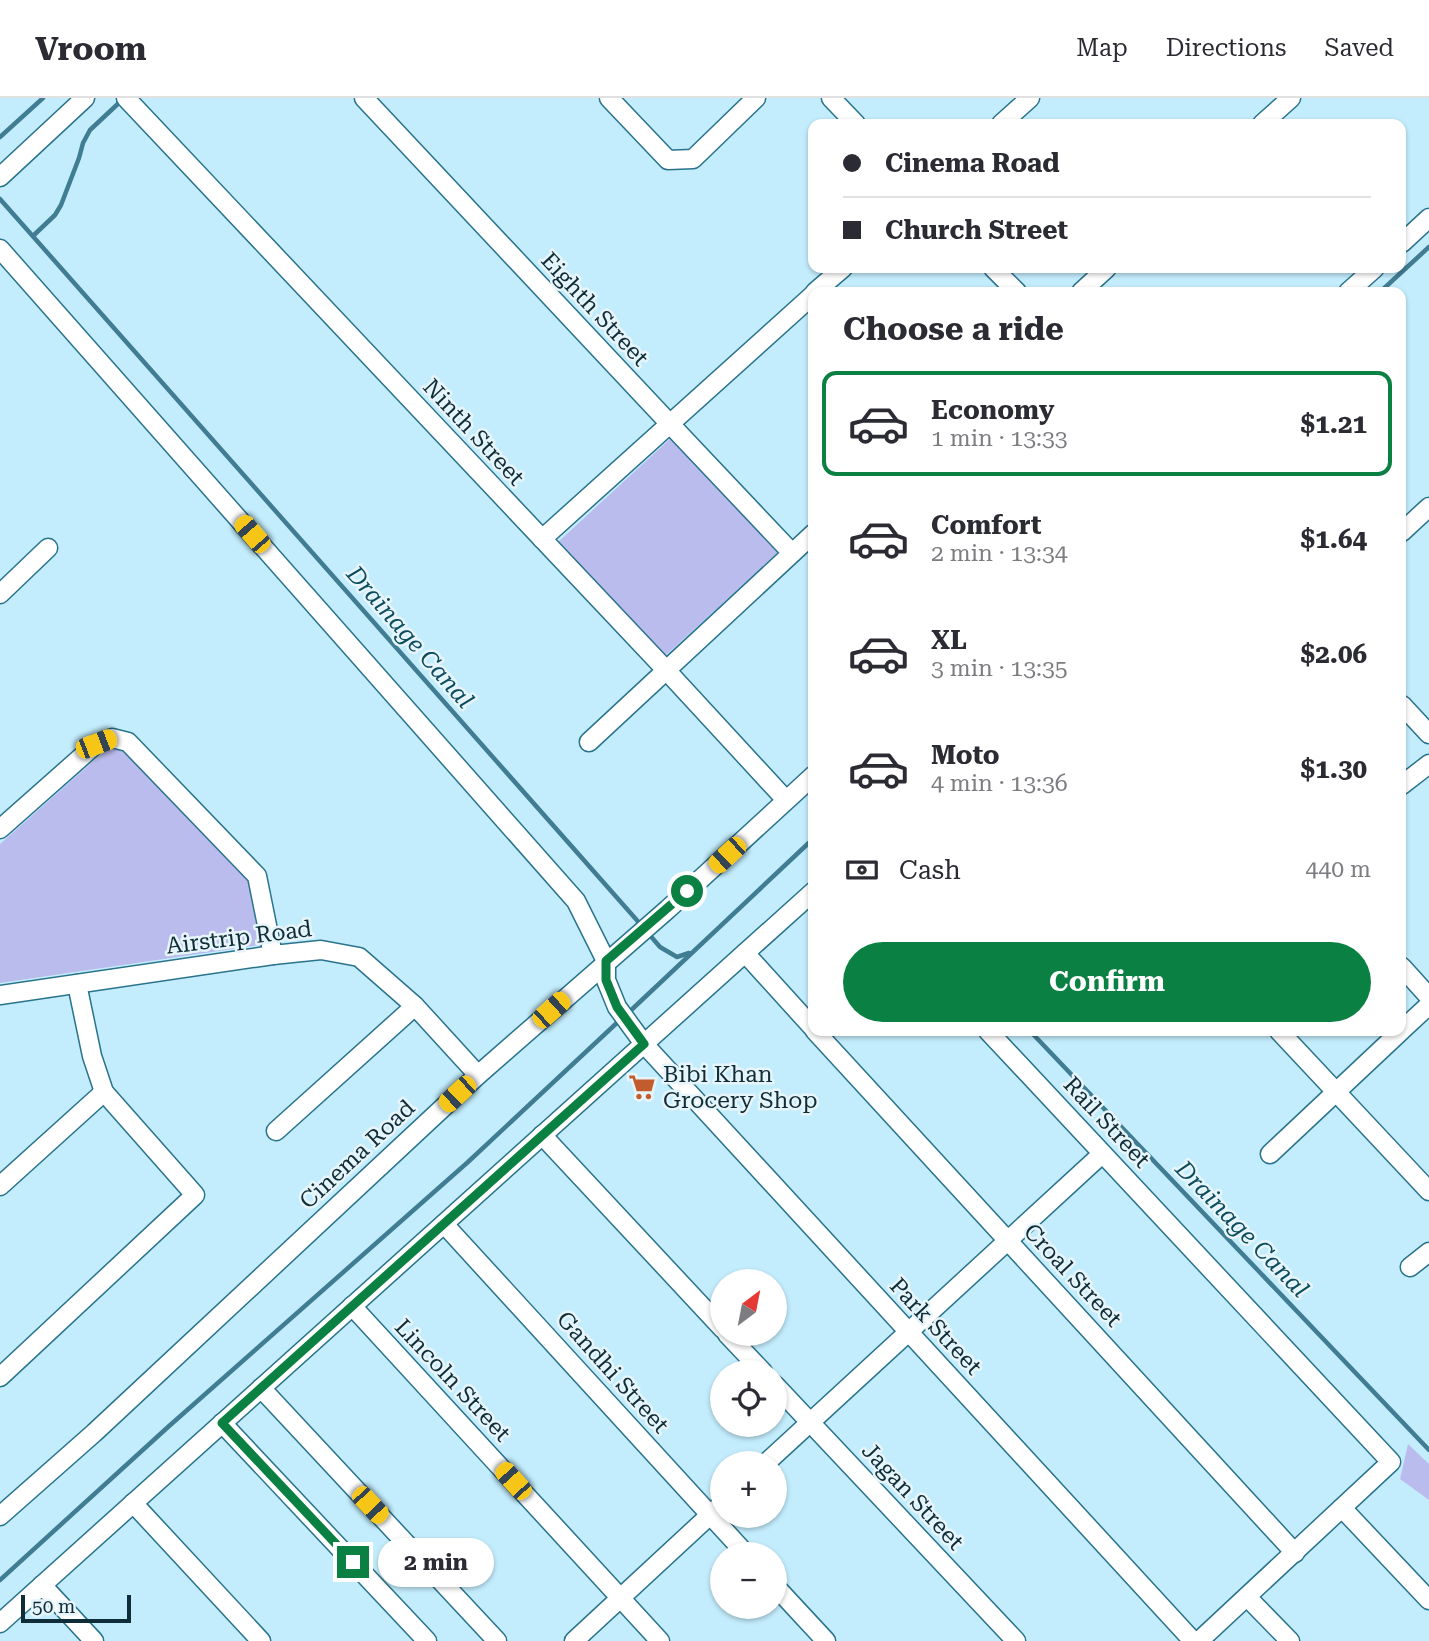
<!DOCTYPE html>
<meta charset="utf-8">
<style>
:root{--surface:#fff;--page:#f7f7f7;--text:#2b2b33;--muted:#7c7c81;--line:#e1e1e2;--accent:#0b8043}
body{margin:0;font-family:"Roboto Serif",serif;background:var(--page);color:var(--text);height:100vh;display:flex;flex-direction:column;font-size:26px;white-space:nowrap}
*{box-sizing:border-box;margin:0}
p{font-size:23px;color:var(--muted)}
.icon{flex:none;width:38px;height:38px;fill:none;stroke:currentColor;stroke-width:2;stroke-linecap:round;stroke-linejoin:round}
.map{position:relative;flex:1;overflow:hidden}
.side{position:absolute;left:808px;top:189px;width:598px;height:749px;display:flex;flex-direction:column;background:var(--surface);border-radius:14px;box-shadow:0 2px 5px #0004}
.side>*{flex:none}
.banner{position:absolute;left:808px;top:21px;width:598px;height:154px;border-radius:14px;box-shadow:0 2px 5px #0004;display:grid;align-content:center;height:154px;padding:0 35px;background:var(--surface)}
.needle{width:46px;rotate:32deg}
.buttons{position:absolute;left:710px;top:1171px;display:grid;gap:14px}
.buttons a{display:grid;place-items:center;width:77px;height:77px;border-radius:50%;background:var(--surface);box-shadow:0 2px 5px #0004;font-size:35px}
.scale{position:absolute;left:21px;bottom:18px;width:110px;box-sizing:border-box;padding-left:7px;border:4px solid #0f2d38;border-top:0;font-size:19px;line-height:24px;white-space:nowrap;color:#0f2d38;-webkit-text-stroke:5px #e7f5fa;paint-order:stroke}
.end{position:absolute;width:32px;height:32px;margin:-16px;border:9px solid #0b8043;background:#fff;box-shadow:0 0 0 4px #fff}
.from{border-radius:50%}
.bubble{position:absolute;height:49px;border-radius:24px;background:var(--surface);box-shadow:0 2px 5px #0004;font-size:23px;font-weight:700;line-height:49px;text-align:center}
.car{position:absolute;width:21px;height:42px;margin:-21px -10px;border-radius:9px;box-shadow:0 0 5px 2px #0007;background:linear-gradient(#f5c518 24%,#345 0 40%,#f5c518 0 76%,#345 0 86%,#f5c518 0)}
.banner b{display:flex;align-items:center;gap:24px;height:66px;font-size:26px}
.banner b+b{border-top:2px solid var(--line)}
.banner i{width:18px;height:18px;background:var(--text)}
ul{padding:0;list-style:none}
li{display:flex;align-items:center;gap:21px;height:105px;margin:0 14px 10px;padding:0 21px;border:4px solid transparent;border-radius:14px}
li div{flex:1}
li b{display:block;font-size:26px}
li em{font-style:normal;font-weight:700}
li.on{border-color:var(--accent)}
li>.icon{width:63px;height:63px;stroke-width:1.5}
h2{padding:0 35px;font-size:32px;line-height:84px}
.pay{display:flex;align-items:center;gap:18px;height:77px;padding:0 35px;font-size:26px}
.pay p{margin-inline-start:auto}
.button{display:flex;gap:14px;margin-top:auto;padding:14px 35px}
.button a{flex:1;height:80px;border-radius:42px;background:var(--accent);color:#fff;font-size:28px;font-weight:700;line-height:80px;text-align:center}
header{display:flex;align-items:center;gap:42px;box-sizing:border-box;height:98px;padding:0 35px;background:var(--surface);border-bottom:2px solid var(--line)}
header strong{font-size:33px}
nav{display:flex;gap:38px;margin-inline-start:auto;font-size:24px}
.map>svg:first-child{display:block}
</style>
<header>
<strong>Vroom</strong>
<nav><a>Map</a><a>Directions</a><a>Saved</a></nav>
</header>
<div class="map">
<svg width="1429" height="1543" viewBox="0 0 1429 1543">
<rect width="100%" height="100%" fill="#c3edfd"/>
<g fill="#babced">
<path d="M671,340L778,454L664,559L557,445Z"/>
<path d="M108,650H118L126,654L248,782L260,847L0,885V746Z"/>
<path d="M1408,1346L1429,1366V1402L1400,1381Z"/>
</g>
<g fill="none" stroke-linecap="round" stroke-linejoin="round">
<g stroke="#417d92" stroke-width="4.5">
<path d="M0,39L43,0"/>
<path d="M0,101L642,828"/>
<path d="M34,137L55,117L61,107L79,60L83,45L90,32L121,3"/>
<path d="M1380,194L1429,149"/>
<path d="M648,835L660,849L677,859L689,855"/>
<path d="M627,916L814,740"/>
<path d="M1030,933L1429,1352"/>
<path d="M0,1482L168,1329L468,1064L620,922"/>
</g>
<defs>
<g id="minor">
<path d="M126,0L667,573L786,702"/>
<path d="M364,0L670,326L792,455"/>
<path d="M609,0L668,62L693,61L756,0"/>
<path d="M831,0L856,26"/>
<path d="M1001,26L1030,0"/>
<path d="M1262,26L1291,0"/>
<path d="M0,79L85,0"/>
<path d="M1402,145L1429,120"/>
<path d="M0,151L576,803L606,863V882L617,909L644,946L1193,1543"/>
<path d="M993,170L1017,194"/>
<path d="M815,194L843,170"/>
<path d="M1081,194L1107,170"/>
<path d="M1348,194L1375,170"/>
<path d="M1402,434L1429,409"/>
<path d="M542,441L814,196"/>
<path d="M0,496L48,450"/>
<path d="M1402,607L1429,636"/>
<path d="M589,644L814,435"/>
<path d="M1402,687L1429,666"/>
<path d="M0,731L96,646L112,640L128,644L257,778L273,857"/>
<path d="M745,855L814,931"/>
<path d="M1402,869L1429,899"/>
<path d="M0,897L273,857L321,852L359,859L415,908L478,977"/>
<path d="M1402,932L1429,907"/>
<path d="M815,933L1295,1455"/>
<path d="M988,933L1391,1364L1199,1543"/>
<path d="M1279,933L1429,1093"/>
<path d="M276,1033L415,908"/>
<path d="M542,1037L723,1231"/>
<path d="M1270,1056L1401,933"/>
<path d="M0,1088L104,994"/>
<path d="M444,1126L746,1456"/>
<path d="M1410,1169L1429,1154"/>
<path d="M352,1208L660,1543"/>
<path d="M727,1236L763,1274"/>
<path d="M0,1279L195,1097L104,994L92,958L77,886"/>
<path d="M775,1287L1016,1543"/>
<path d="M261,1290L497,1543"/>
<path d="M222,1325L427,1543"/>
<path d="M766,1365L1102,1056"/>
<path d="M133,1405L261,1543"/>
<path d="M1342,1410L1429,1502"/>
<path d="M0,1418L94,1335L478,977L668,811L814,677"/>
<path d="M42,1487L94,1543"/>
<path d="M775,1488L826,1543"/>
<path d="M1247,1499L1290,1543"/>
<path d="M0,1525L814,793"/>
<path d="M574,1543L723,1405"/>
</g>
</defs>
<use href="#minor" stroke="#29738c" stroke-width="21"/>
<use href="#minor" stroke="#fff" stroke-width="18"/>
</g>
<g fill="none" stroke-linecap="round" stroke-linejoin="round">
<path stroke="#0b8043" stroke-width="9" d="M353,1464L222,1325L644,946L617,909L606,882V863L687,793"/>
</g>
<defs>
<symbol id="supermarket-bare" viewBox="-9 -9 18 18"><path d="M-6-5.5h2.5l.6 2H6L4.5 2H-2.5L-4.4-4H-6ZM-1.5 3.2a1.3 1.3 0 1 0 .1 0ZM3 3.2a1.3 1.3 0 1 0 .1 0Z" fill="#c25c2d" stroke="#e7f5fa" stroke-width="2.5" paint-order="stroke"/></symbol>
</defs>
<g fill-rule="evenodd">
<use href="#supermarket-bare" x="623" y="970" width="38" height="38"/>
</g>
<g text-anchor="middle" stroke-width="5" stroke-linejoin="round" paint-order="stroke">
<g font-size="23" fill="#0f2d38" stroke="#e7f5fa">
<text transform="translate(595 211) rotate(47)" y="8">Eighth Street</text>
<text transform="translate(474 334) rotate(47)" y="8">Ninth Street</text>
<text transform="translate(239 839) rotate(-7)" y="8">Airstrip Road</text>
<text transform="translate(1107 1024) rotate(47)" y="8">Rail Street</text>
<text transform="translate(357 1056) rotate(-43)" y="8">Cinema Road</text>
<text transform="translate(1073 1177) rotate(47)" y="8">Croal Street</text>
<text transform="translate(936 1228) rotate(47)" y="8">Park Street</text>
<text transform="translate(613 1274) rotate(48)" y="8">Gandhi Street</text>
<text transform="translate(453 1282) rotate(47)" y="8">Lincoln Street</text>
<text transform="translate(913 1398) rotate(47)" y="8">Jagan Street</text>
</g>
<g font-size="23" fill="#0f2d38" stroke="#e7f5fa" text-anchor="start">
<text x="663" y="984">Bibi Khan<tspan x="663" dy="26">Grocery Shop</tspan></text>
</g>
<g font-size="24" font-style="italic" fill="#0c4c5e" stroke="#e7f5fa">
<text transform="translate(410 539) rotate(49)" y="8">Drainage Canal</text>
<text transform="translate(1242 1131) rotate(46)" y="8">Drainage Canal</text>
</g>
</g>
</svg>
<div class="buttons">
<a><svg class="needle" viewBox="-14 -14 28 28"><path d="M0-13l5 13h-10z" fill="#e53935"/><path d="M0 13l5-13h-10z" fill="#7c7c81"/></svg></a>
<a><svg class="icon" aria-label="locate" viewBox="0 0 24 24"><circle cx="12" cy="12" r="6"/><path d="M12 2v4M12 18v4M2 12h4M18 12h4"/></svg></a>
<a>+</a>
<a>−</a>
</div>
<div class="scale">50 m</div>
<i class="end from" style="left:687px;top:793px"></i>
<i class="end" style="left:353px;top:1464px"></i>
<div class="bubble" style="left:378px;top:1440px;width:116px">2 min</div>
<i class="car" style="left:252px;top:436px;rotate:319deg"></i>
<i class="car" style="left:96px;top:646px;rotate:69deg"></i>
<i class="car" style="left:727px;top:757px;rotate:227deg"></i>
<i class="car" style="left:551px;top:912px;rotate:48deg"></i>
<i class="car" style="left:457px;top:996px;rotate:227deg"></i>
<i class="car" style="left:513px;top:1383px;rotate:318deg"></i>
<i class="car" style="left:370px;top:1407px;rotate:137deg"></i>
<div class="banner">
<b><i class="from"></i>Cinema Road</b>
<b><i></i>Church Street</b>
</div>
<section class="side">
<h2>Choose a ride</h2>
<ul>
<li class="on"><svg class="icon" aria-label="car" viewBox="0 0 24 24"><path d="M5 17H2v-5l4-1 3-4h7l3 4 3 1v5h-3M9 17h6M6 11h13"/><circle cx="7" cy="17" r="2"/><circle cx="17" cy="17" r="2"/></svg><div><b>Economy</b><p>1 min · 13:33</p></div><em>$1.21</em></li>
<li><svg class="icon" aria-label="car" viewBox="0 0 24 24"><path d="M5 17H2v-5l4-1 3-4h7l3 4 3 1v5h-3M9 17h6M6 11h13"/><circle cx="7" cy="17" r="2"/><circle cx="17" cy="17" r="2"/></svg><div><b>Comfort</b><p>2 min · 13:34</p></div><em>$1.64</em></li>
<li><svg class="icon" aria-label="car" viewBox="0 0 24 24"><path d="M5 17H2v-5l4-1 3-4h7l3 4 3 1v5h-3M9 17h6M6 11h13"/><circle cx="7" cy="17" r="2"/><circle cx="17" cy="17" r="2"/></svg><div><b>XL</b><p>3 min · 13:35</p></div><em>$2.06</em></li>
<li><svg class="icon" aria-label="car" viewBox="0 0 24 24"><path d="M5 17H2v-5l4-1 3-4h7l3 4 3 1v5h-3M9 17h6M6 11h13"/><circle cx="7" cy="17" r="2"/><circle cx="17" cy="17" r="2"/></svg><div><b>Moto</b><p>4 min · 13:36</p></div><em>$1.30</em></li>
</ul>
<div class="pay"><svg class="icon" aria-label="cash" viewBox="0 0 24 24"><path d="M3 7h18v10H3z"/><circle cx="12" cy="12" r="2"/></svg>Cash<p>440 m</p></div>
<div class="button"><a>Confirm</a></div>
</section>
</div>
